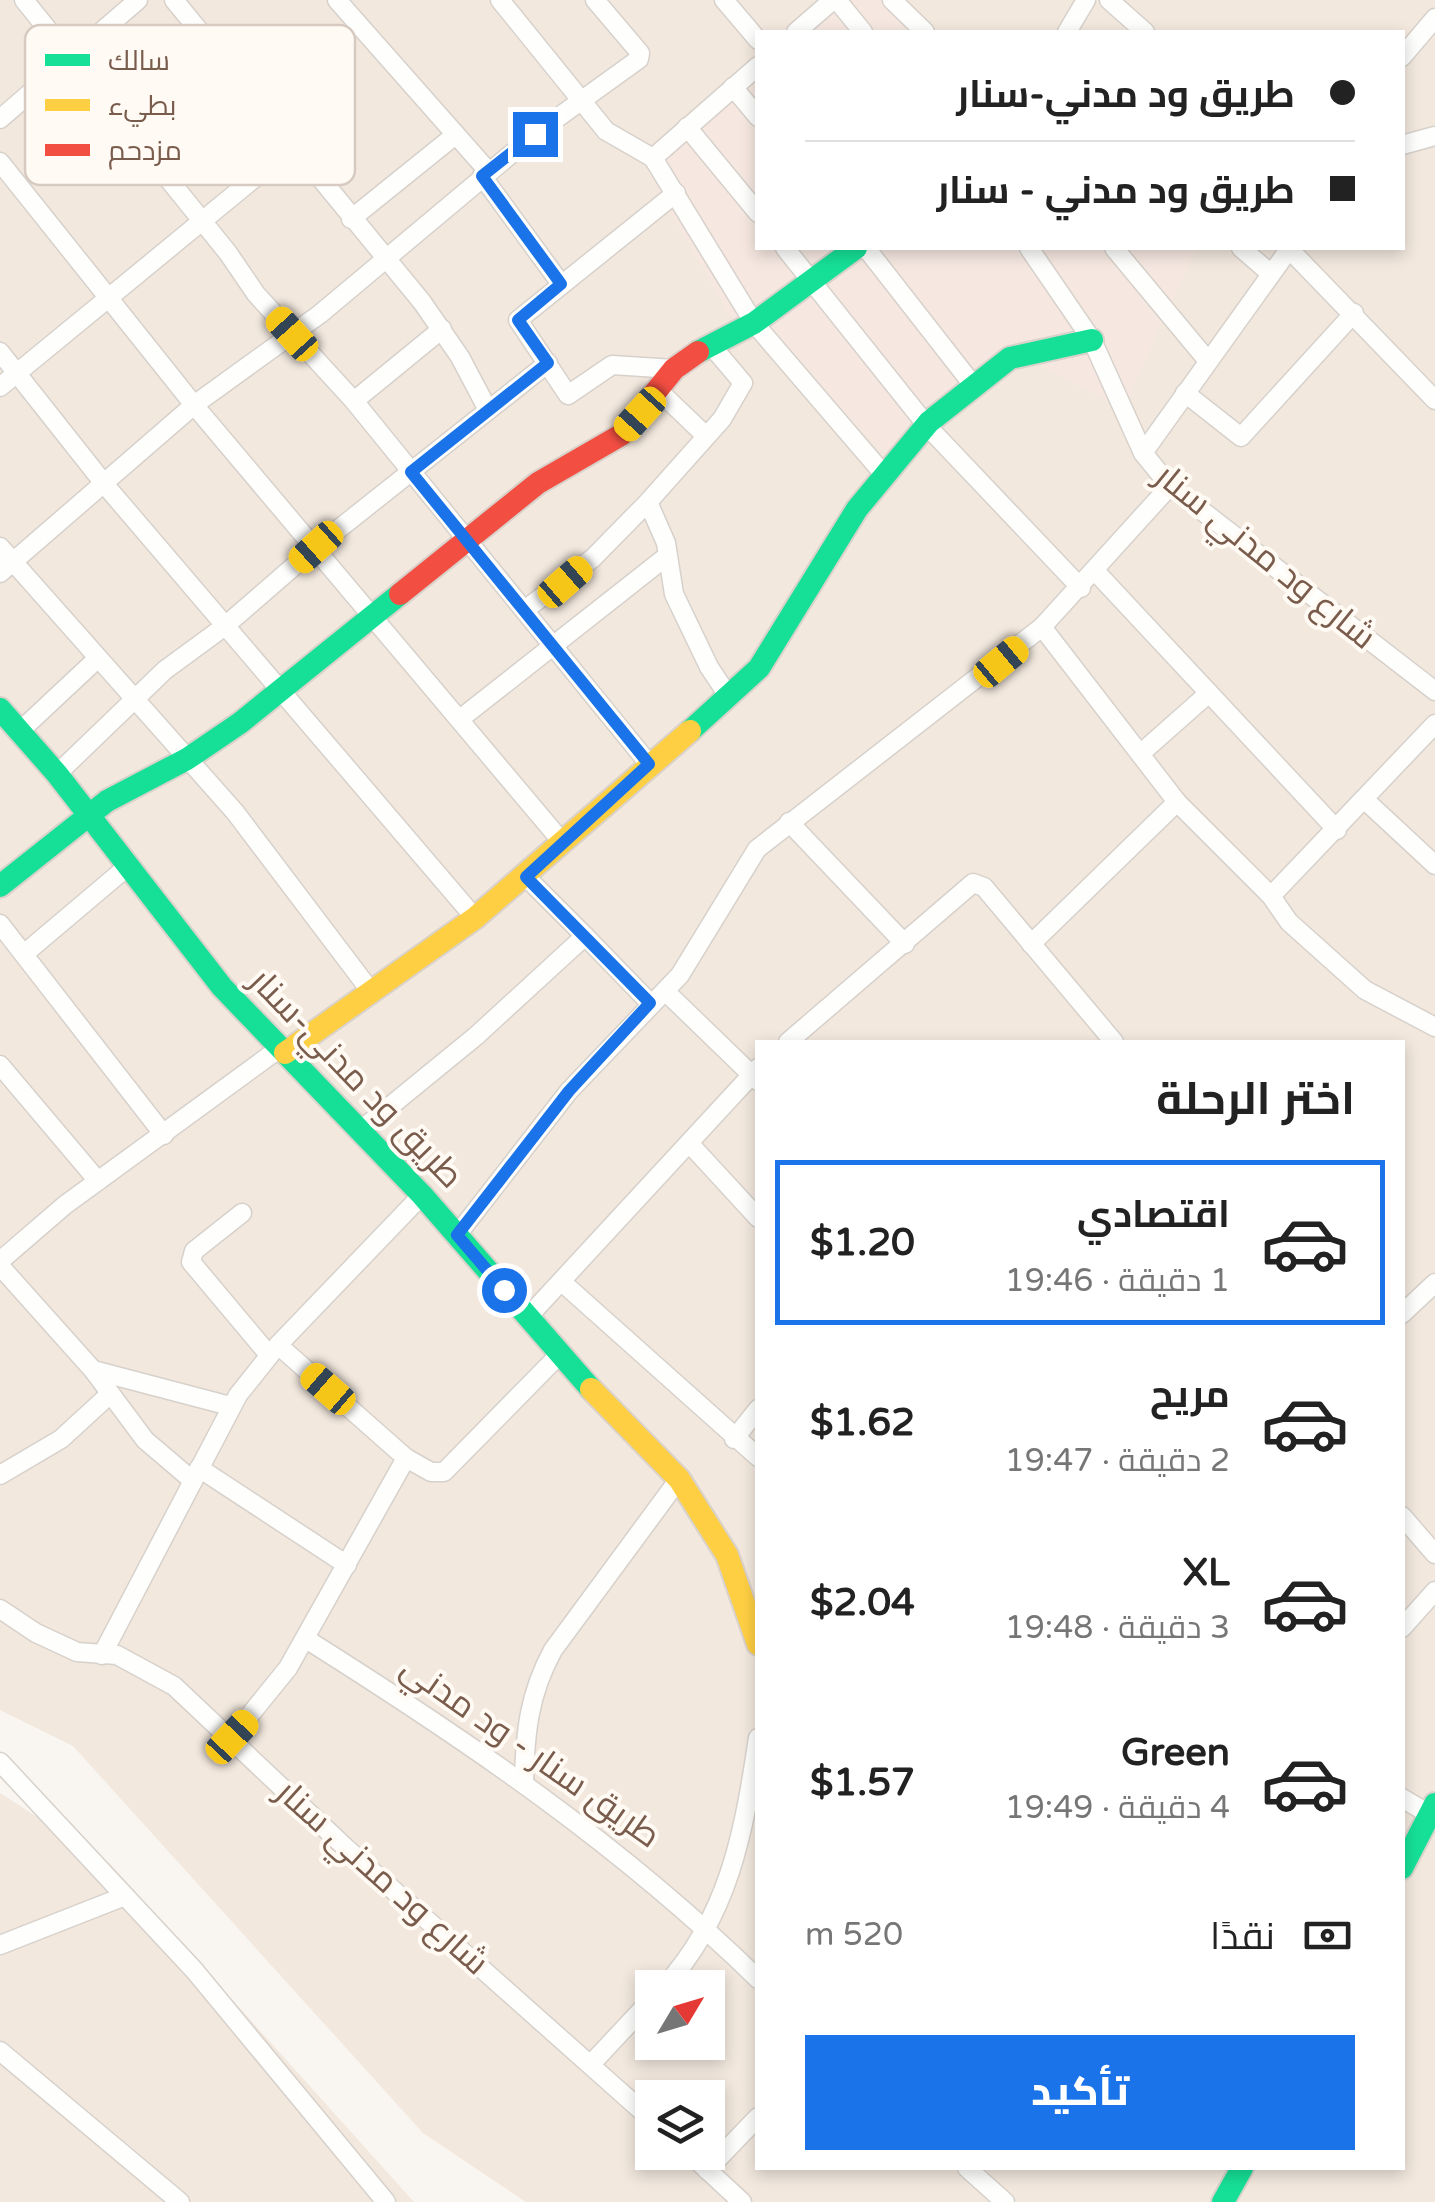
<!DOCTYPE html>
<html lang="ar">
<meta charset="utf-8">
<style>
:root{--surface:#fff;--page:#f6f6f6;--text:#222;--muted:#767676;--line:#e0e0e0;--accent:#1a73e8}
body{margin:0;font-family:"Varela Round",Cairo,sans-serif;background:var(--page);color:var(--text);direction:rtl;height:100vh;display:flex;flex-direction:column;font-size:38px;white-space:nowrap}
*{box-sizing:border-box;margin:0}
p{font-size:32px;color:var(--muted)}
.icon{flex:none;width:55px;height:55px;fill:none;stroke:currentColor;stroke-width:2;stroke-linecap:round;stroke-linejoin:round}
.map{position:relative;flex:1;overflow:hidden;direction:ltr}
.drawer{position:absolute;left:755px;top:1040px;width:650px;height:1130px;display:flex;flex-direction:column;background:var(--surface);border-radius:0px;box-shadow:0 5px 15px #0003;direction:rtl}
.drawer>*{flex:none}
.top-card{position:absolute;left:755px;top:30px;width:650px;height:220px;border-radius:0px;box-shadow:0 5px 15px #0003;direction:rtl;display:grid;align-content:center;height:220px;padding:0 50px;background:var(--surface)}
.needle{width:65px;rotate:52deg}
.buttons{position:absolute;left:635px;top:1970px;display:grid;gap:20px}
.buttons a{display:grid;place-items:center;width:90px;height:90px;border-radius:0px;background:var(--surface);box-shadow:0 5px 15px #0003;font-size:50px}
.end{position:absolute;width:45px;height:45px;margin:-22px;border:12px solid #1a73e8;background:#fff;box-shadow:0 0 0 5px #fff}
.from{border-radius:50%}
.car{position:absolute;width:30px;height:60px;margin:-30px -15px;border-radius:12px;box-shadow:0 0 8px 2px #0007;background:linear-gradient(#f5c518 24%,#345 0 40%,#f5c518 0 76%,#345 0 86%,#f5c518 0)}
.top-card b{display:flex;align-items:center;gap:35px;height:95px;font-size:38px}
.top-card b+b{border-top:2px solid var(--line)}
.top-card i{width:25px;height:25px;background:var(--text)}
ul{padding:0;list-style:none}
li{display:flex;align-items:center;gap:30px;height:165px;margin:0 20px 15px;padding:0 30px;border:5px solid transparent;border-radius:0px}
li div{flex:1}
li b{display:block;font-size:38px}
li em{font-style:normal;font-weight:800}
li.selected{border-color:var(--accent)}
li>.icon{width:90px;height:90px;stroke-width:1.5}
h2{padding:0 50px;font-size:45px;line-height:120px}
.pay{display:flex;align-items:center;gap:25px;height:110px;padding:0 50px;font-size:38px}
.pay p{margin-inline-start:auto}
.button{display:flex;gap:20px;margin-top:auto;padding:20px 50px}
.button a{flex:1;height:115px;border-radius:0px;background:var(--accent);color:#fff;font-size:40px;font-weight:800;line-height:115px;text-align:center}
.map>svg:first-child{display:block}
</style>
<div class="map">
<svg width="1435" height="2202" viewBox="0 0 1435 2202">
<rect width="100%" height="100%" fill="#f9f5f0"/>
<g fill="#f2e8de" fill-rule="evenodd">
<path d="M0,0H1435V2202H526L423,2133L73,1746L0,1710ZM758,32H1402V248H758ZM758,1042H1402V2168H758ZM652,1988H708V2042H652ZM652,2098H708V2152H652Z"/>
<path d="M0,1793L110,1864L414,2202H0Z"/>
</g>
<g fill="#f6e8e1">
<path d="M843,0H881L940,32H804Z"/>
<path d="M757,72L758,248H1196L1123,408L1030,361L885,453L729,314L645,167Z"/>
</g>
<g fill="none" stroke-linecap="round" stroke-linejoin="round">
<defs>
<g id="street">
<path d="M24,0L228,253L256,294L354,401L649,764"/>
<path d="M174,0L422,302L460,357L488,410"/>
<path d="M337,0L488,171"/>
<path d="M500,0L606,131L653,158L754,323L881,471"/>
<path d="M724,0L758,40"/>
<path d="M837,0L863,32"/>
<path d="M892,0L925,32"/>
<path d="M1109,0L1145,32"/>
<path d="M796,32L833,0"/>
<path d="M1067,32L1086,0"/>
<path d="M1402,57L1435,18"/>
<path d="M733,87L758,117"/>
<path d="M0,119L138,0"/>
<path d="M687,127L758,213"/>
<path d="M1402,145L1435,136"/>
<path d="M653,158L758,66"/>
<path d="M0,162L194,405L563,843"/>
<path d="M482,176L561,284"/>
<path d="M351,219L454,136"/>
<path d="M785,248L928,427L1081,588"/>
<path d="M866,248L973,385"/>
<path d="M1029,248L1092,340L1143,453L1170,486L1435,691"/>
<path d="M1114,248L1208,361"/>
<path d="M1241,248L1270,273"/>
<path d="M1289,249L1435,400"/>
<path d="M0,352L106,486L475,918"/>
<path d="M674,369L612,365L568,395L518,320L676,193"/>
<path d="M0,387L291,148"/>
<path d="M660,392L706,436"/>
<path d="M1185,393L1241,437L1354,313"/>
<path d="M354,401L442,329"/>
<path d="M1143,453L1290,248"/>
<path d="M648,502L666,543L674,594L709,667L729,697"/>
<path d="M0,547L235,812L369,989"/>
<path d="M1096,572L1337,830"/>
<path d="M0,573L194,405L320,314L535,134L639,59L640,53L595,0"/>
<path d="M526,609L593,558L648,502L722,419L743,383L710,344"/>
<path d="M1042,627L1177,802L1271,896L1289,922L1365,990L1435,1027"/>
<path d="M460,719L667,556"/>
<path d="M19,732L97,659"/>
<path d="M1140,754L1209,693"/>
<path d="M57,774L165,670L225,626L316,547L548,363"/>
<path d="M1365,800L1435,865"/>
<path d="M789,822L905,944"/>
<path d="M1271,896L1435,724"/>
<path d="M0,924L164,1135"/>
<path d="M585,936L650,1003"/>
<path d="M1031,944L1177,802"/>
<path d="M24,954L127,867"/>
<path d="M666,992L758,1081"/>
<path d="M788,1042L973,883L984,887L1114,1042"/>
<path d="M0,1065L98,1181"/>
<path d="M361,1130L476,1036L585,936L526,877"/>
<path d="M689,1143L758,1218"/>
<path d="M242,1213L194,1251L191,1262L269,1355"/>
<path d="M457,1235L569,1091L680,975L757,849L1042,627L1170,486"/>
<path d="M0,1261L65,1205L280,1048"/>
<path d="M0,1266L93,1370L145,1440L192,1480"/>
<path d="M563,1283L758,1457"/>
<path d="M1402,1314L1435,1283"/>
<path d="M527,1318L758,1068"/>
<path d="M93,1370L230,1406"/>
<path d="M734,1439L758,1409"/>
<path d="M406,1458L431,1472H444L558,1356"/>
<path d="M199,1468L347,1565"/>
<path d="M0,1475L61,1439L109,1395"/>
<path d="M1402,1516L1435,1554"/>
<path d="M0,1609L36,1633L77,1652L117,1655L174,1686L346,1848L652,2120"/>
<path d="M1402,1628L1435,1591"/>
<path d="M306,1639C468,1741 621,1845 758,1979"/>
<path d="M102,1655L238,1395L278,1345L422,1195"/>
<path d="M232,1737L288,1668L406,1458L278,1345"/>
<path d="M0,1762L194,1970L386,2202"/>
<path d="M524,1782C525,1732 529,1694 553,1650L679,1479"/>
<path d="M1402,1798L1429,1814"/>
<path d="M0,1945L125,1896"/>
<path d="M663,1988C729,1917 744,1832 758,1738"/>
<path d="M0,2051L180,2202"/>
<path d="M591,2064L652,1999"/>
<path d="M688,2152L742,2202"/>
<path d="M967,2168L1005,2202"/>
<path d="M707,2170L758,2117"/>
</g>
<g id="fast">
<path d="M698,352L754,323L856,248"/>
<path d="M0,709L57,774L222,987L422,1195L591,1389"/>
<path d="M690,731L759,668L857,509L929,422L1010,358L1092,340"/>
<path d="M0,886L107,801L187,759L240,723L400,594"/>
<path d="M1402,1868L1435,1804"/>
<path d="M1223,2202L1242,2168"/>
</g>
<g id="slow">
<path d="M285,1053L475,918L690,731"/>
<path d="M591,1389L679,1479L727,1555L758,1644"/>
</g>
<path id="jam" d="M400,594L538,483L621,435L674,369L698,352"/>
</defs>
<use href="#street" stroke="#d7d1cb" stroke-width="21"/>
<use href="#fast" stroke="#d9d2cb" stroke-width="26"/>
<use href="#slow" stroke="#d9d2cb" stroke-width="26"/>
<use href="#jam" stroke="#d9d2cb" stroke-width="26"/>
<use href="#street" stroke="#fefefd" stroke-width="18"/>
<use href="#fast" stroke="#16e098" stroke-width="22"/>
<use href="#slow" stroke="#ffcf43" stroke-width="22"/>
<use href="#jam" stroke="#f24e42" stroke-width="22"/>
</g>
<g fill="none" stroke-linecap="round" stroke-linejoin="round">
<path stroke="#1a73e8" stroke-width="12" d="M504,1290L457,1235L569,1091L650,1003L526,877L649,764L411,472L548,363L518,320L561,284L482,176L535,134"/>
</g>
<g text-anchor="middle" stroke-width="8" stroke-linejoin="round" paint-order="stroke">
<g font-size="35" fill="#7a5c4d" stroke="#fffaf3">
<text transform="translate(1266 556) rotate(39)" y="12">شارع ود مدني سنار</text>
<text transform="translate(357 1078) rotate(46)" y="12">طريق ود مدني-سنار</text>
<text transform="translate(531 1751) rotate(35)" y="12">طريق سنار - ود مدني</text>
<text transform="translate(383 1877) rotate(42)" y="12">شارع ود مدني سنار</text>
</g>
</g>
<rect x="25" y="25" width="330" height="160" rx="15" fill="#fffaf3" stroke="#d7cbc1" stroke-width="2.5"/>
<rect x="45" y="54" width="45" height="12" fill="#16e098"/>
<rect x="45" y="99" width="45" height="12" fill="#ffcf43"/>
<rect x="45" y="144" width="45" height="12" fill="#f24e42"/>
<g font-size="28" fill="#7a5c4d">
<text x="108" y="70">سالك</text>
<text x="108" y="115">بطيء</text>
<text x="108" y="160">مزدحم</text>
</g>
</svg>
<div class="buttons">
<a><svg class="needle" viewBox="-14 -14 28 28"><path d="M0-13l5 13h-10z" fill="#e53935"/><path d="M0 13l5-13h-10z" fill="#767676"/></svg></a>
<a><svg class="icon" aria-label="layers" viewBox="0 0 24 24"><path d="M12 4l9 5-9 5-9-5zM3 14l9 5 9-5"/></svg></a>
</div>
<i class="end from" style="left:504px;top:1290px"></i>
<i class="end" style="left:535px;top:134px"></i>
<i class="car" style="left:292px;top:334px;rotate:318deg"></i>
<i class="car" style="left:640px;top:414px;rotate:222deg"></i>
<i class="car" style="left:316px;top:547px;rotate:228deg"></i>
<i class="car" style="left:565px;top:582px;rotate:49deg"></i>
<i class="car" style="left:1001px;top:662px;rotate:50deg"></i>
<i class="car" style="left:328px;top:1389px;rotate:311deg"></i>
<i class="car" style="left:232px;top:1737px;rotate:43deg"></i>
<div class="top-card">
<b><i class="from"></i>طريق ود مدني-سنار</b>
<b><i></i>طريق ود مدني - سنار</b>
</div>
<section class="drawer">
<h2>اختر الرحلة</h2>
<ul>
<li class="selected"><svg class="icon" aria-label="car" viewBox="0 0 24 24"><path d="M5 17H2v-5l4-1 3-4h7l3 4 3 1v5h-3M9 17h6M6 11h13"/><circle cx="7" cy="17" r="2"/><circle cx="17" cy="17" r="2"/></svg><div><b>اقتصادي</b><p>1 دقيقة · 19:46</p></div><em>$1.20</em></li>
<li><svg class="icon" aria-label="car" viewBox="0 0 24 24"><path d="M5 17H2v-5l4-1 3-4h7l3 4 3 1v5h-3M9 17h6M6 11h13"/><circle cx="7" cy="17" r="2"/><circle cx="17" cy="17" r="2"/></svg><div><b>مريح</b><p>2 دقيقة · 19:47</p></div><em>$1.62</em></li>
<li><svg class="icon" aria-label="car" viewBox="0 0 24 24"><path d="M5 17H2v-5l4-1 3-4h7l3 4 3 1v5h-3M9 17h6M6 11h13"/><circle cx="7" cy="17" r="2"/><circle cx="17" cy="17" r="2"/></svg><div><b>XL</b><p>3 دقيقة · 19:48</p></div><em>$2.04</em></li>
<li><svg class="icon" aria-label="car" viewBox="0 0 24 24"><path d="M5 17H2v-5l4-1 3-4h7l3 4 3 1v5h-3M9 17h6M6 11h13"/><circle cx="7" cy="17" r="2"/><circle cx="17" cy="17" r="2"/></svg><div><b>Green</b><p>4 دقيقة · 19:49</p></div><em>$1.57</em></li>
</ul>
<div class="pay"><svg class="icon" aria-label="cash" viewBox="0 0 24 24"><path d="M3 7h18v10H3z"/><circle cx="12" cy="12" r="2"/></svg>نقدًا<p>520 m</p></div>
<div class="button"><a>تأكيد</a></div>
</section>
</div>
